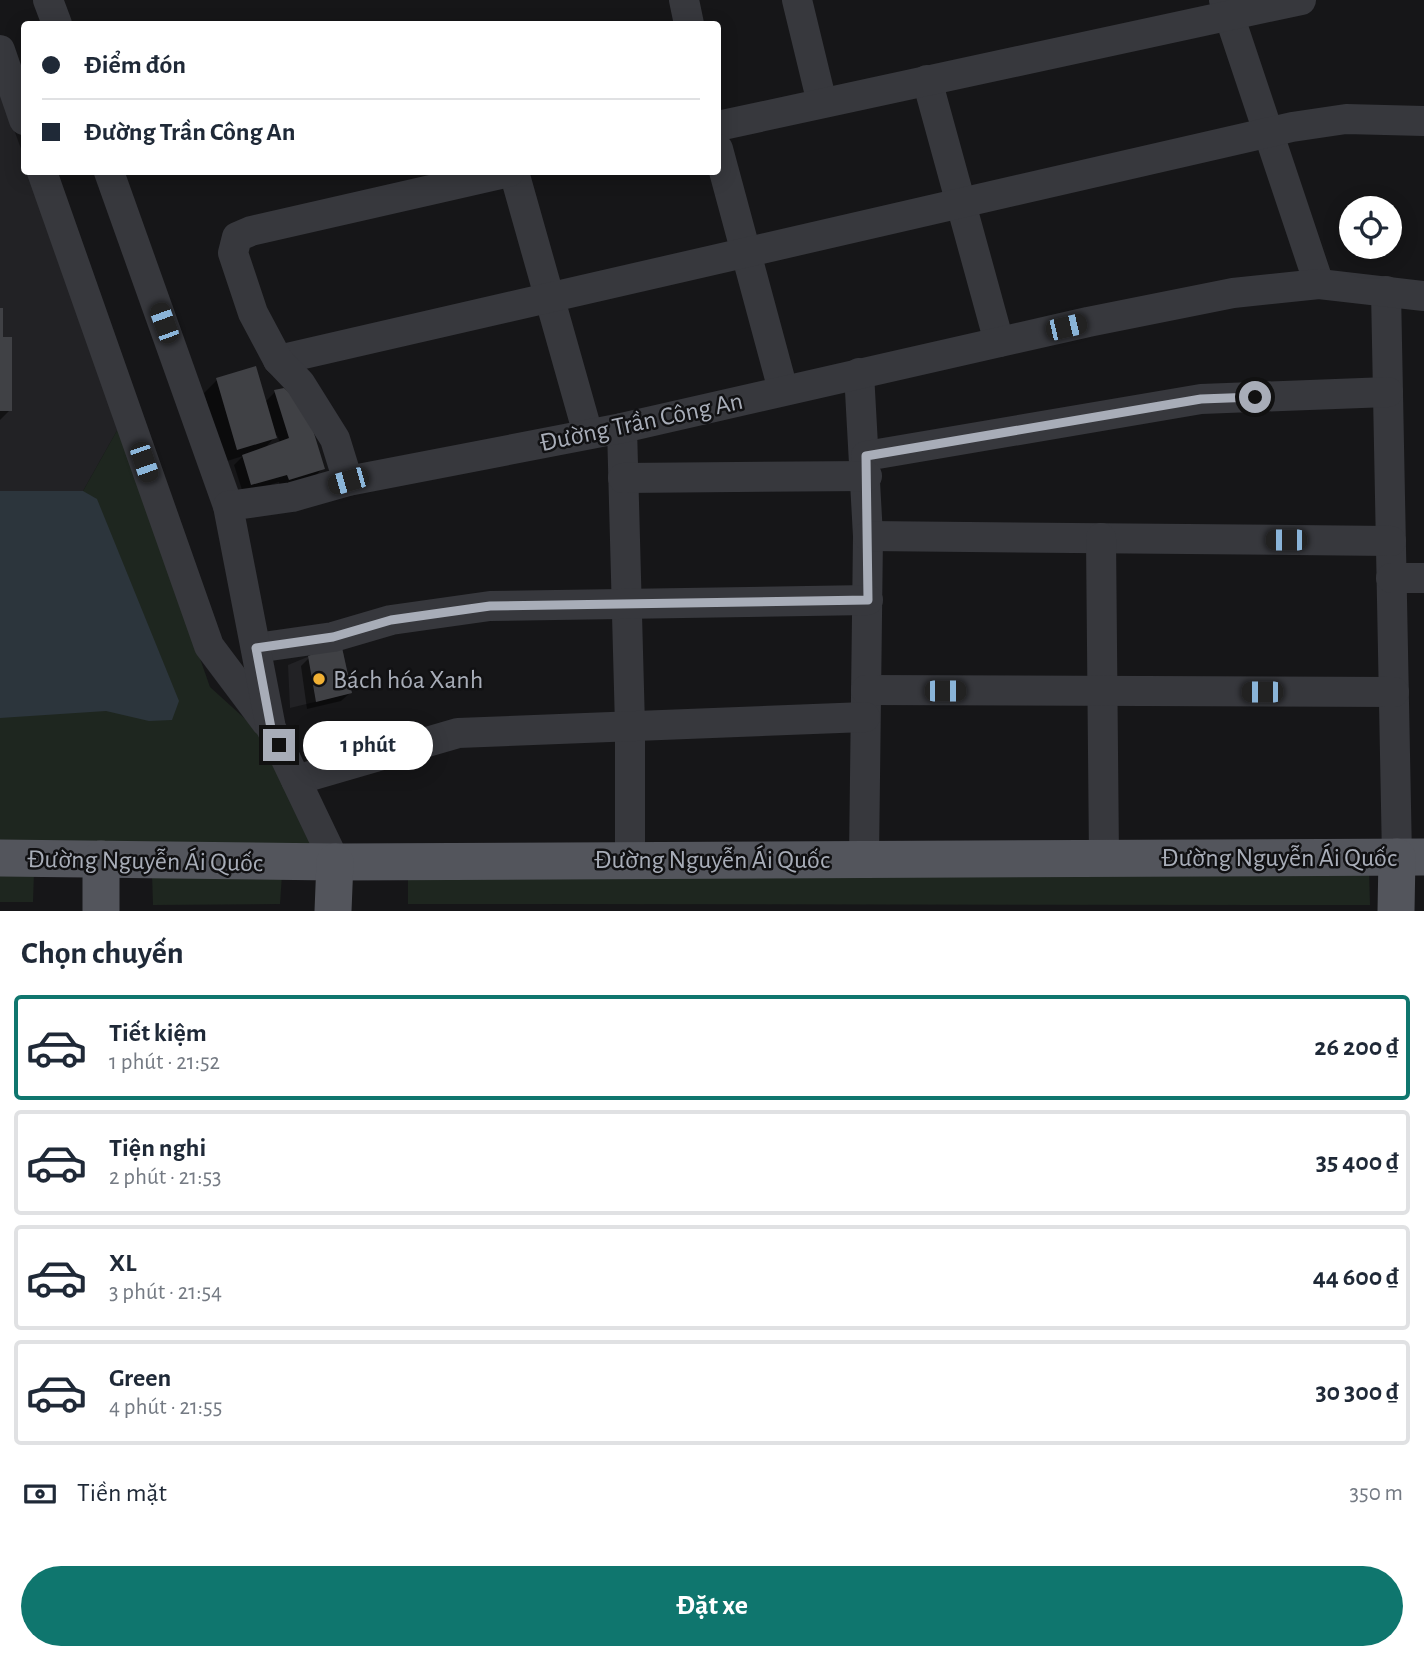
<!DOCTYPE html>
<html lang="vi">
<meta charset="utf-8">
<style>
:root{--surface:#fff;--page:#f2f2f3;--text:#1f2937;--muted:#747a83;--line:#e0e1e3;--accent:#0f766e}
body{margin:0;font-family:"Alegreya Sans",sans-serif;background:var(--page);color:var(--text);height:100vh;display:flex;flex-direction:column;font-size:26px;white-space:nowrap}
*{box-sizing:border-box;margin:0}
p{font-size:23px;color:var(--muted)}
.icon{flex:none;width:38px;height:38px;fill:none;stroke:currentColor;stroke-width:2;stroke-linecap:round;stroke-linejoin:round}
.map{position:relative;height:911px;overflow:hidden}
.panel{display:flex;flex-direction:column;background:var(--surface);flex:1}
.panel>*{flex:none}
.banner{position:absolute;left:21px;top:21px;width:700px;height:154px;border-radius:7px;box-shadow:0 4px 18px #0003;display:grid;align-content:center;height:154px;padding:0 21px;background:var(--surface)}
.buttons{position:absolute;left:1339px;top:196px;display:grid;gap:14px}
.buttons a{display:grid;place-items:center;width:63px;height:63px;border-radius:50%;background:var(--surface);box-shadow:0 4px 18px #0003;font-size:35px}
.end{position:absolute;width:32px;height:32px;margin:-16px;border:9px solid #a8adb8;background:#111;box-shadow:0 0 0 4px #111}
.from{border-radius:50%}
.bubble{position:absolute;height:49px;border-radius:24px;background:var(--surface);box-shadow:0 4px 18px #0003;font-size:23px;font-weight:700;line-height:49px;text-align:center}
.car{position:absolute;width:21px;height:42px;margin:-21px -10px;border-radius:9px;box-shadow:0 0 5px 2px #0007;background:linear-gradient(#222 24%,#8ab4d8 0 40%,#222 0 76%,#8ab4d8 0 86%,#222 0)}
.banner b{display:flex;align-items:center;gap:24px;height:66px;font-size:26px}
.banner b+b{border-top:2px solid var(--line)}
.banner i{width:18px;height:18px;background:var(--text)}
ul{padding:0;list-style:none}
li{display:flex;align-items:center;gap:21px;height:105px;margin:0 14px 10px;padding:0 7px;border:4px solid var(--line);border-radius:7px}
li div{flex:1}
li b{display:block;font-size:26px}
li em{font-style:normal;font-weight:700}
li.on{border-color:var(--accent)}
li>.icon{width:63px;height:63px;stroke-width:1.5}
h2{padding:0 21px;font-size:32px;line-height:84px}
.pay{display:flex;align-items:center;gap:18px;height:77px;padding:0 21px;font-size:26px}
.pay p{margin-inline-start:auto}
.button{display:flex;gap:14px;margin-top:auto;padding:14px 21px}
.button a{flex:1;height:80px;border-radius:42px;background:var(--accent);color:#fff;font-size:28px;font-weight:700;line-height:80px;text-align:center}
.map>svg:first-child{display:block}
</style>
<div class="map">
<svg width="1424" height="911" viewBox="0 0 1424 911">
<rect width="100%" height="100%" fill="#161618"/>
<g fill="#222225">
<path d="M0,91L24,157V172H29L119,427L83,491H0Z"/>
<path d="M341,643L352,693L290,708L288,665Z"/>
</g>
<g fill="#1e261f">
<path d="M119,427L210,687L263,735L314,847L0,843V491H83Z"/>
<path d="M1369,870L1370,905L408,904V875Z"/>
<path d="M0,872H34L33,902H0Z"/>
<path d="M152,874L282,875L280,904L153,905Z"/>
</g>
<path fill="#2c353c" d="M0,491H83L97,499L179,701L172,720L149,721L106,711L0,718Z"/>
<g fill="#0007" fill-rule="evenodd">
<path d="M0,310L10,410L0,420Z"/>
<path d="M217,380L265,402L275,392L323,468L314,477L280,487L279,482L243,493L234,465L243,456L224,462L204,393ZM277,435L280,443L264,449Z"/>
<path d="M309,658L350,693L341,701L307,709L301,666Z"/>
</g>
<g fill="#404145">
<path d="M0,308H3V337H12V411H0Z"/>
<path d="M256,366L277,438L237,450L216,378Z"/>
<path d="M284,388L292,395L313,430L325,469L289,480L287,475L251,485L242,455L289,438L274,390Z"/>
<path d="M341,643L352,693L316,702L308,656Z"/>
</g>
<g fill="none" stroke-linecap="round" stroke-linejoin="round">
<g stroke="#37383d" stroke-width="30">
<path d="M48,0L57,24"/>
<path d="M684,0L689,24"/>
<path d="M797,0L822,103"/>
<path d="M1224,0L1319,284"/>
<path d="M0,50L24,120"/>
<path d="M927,80L999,342"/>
<path d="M718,126L1301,0"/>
<path d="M718,149L783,390"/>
<path d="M42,172L209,646L266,722"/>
<path d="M109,172L228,506"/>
<path d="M514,172L588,434"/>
<path d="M1386,291L1397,857"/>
<path d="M278,360L1292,127L1346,119L1424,121"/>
<path d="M859,373L868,536L864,858"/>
<path d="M622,428L630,726V859"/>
<path d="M866,456L1201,399L1388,392"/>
<path d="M623,478L867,476"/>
<path d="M348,481L335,439L300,383L278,360L253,313L233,253L237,237L251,231L509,172"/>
<path d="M868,536L1391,541"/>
<path d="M1101,538L1104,858"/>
<path d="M1391,578H1424"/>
<path d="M256,648L333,637L391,620L490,606L868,600"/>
<path d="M866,690L1394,692"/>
<path d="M296,780L458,733L865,717"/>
<path d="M335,862L271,728L228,506L292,497L348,481L622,428L1088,322L1233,293L1319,284L1424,296"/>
</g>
<g stroke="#53555c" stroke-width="37">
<path d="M0,858L335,862L1424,857"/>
<path d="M101,911V859"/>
<path d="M333,911L335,862"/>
<path d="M1396,911L1397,857"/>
</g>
</g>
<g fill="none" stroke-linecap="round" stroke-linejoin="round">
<path stroke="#a8adb8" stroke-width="9" d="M279,745L271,728L256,648L333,637L391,620L490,606L868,600L866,456L1201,399L1255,397"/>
</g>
<circle fill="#f2b134" stroke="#111113" stroke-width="2.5" cx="319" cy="679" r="7"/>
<g text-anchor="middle" stroke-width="5" stroke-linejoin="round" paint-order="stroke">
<g font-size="26" fill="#a8adb8" stroke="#111113">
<text transform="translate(641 421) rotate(-12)" y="9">Đường Trần Công An</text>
<text x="1279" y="866">Đường Nguyễn Ái Quốc</text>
<text x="712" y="868">Đường Nguyễn Ái Quốc</text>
<text transform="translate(145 860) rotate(1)" y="9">Đường Nguyễn Ái Quốc</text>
</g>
<g font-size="26" fill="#a8adb8" stroke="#111113" text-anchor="start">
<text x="333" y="688">Bách hóa Xanh</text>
</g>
</g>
</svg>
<div class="buttons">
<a><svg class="icon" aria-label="locate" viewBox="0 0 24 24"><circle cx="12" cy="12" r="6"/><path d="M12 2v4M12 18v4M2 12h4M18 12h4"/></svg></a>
</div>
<i class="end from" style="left:1255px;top:397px"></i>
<i class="end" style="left:279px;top:745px"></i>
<div class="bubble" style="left:303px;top:721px;width:130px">1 phút</div>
<i class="car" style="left:164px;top:323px;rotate:340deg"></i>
<i class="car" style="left:1066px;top:327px;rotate:77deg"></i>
<i class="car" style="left:144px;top:462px;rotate:161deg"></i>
<i class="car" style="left:348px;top:481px;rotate:254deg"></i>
<i class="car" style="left:1286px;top:540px;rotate:270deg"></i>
<i class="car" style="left:945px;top:691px;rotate:90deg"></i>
<i class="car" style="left:1262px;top:692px;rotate:270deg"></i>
<div class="banner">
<b><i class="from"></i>Điểm đón</b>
<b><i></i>Đường Trần Công An</b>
</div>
</div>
<section class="panel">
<h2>Chọn chuyến</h2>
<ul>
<li class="on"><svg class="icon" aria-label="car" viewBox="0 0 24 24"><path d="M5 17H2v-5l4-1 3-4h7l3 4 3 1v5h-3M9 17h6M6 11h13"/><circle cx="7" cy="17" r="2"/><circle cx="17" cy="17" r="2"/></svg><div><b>Tiết kiệm</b><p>1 phút · 21:52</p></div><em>26 200 ₫</em></li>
<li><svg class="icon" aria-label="car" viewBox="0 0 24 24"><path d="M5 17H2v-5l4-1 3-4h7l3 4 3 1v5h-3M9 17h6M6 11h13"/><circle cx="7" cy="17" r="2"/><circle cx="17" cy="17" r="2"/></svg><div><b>Tiện nghi</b><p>2 phút · 21:53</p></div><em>35 400 ₫</em></li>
<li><svg class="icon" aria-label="car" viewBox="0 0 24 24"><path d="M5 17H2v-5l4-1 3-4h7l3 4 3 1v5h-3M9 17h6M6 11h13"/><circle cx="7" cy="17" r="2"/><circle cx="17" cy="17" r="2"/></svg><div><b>XL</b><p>3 phút · 21:54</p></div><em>44 600 ₫</em></li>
<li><svg class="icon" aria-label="car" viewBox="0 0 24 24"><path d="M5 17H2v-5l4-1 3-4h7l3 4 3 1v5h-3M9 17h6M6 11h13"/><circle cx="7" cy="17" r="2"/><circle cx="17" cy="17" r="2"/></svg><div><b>Green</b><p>4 phút · 21:55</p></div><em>30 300 ₫</em></li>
</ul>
<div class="pay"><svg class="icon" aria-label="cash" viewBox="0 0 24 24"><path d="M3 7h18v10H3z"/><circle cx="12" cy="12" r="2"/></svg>Tiền mặt<p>350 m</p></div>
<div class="button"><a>Đặt xe</a></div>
</section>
